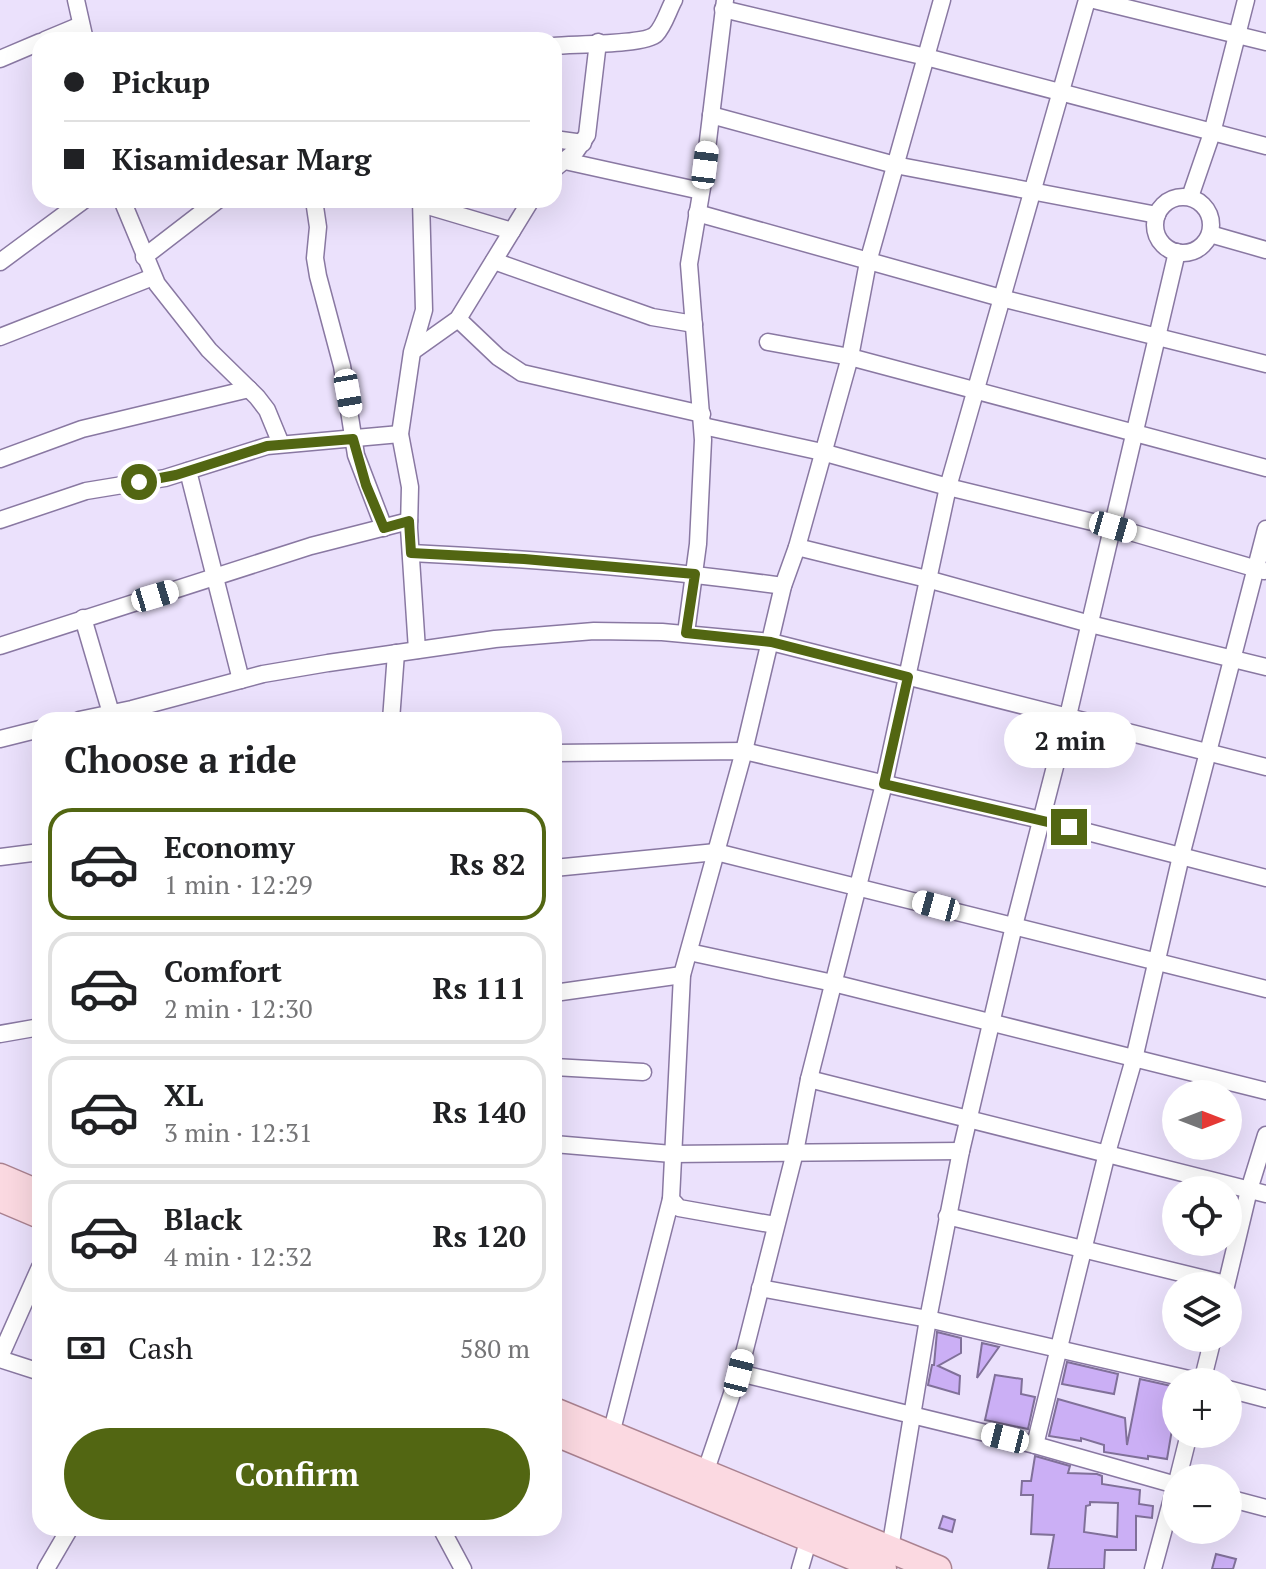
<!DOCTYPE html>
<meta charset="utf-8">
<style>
:root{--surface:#fff;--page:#f6f6f6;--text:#202124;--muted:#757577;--line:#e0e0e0;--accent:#526612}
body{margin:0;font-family:"PT Serif",serif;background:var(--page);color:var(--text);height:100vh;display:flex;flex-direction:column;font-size:30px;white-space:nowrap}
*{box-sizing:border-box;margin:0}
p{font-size:26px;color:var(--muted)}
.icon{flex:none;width:44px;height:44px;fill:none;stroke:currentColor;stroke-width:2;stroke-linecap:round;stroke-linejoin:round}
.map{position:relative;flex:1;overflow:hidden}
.side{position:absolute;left:32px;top:712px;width:530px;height:824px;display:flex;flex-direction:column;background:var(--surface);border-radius:24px;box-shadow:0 8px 32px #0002}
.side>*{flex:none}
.guide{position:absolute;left:32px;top:32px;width:530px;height:176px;border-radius:24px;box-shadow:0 8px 32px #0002;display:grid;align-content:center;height:176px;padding:0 32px;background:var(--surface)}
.needle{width:52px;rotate:90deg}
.buttons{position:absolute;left:1162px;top:1080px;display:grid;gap:16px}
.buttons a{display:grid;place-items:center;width:80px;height:80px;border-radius:50%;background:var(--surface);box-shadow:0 8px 32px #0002;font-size:40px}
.end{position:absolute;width:36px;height:36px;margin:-18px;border:10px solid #526612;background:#fff;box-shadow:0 0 0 4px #fff}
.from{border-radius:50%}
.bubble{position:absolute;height:56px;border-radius:28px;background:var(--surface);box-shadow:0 8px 32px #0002;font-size:26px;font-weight:800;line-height:56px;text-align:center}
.car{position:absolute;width:24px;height:48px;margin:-24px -12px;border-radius:10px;box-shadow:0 0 6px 2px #0007;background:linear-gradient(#fff 24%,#345 0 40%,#fff 0 76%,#345 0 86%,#fff 0)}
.guide b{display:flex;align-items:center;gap:28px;height:76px;font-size:30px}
.guide b+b{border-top:2px solid var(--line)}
.guide i{width:20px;height:20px;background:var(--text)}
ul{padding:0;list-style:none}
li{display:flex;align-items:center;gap:24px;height:112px;margin:0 16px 12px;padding:0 16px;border:4px solid var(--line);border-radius:24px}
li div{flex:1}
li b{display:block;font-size:30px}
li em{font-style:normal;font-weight:800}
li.current{border-color:var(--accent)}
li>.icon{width:72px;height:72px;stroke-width:1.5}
h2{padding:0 32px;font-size:36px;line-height:96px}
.pay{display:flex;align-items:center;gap:20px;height:88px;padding:0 32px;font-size:30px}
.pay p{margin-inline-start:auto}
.action{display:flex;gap:16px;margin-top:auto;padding:16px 32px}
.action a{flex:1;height:92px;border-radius:48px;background:var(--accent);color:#fff;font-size:32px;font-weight:800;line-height:92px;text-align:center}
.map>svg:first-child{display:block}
</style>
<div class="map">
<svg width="1266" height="1569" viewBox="0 0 1266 1569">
<rect width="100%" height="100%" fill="#ebe1fc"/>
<g fill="#cbaff5" stroke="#807099" stroke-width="2" fill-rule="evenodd">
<path d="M937,1332L961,1338V1353L938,1366L960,1376L959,1394L928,1385L932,1365H934Z"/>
<path d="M982,1343L999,1347L977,1378Z"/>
<path d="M1067,1362L1118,1374L1114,1394L1062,1384Z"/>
<path d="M995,1375L1022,1379L1021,1394L1035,1397L1028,1429L985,1420Z"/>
<path d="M1140,1379L1176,1387V1406L1167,1459L1148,1456V1459L1104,1452V1445L1081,1438V1441L1049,1436L1058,1399L1125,1418L1127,1445Z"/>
<path d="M1035,1456L1070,1466L1068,1473L1097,1474L1102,1476V1484L1140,1490L1139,1504L1153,1506L1152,1518L1136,1516V1550H1105L1104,1569H1048L1054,1535L1031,1534L1033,1495H1021L1022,1481H1031ZM1090,1502L1118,1503L1117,1537L1084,1532L1086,1506L1090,1505Z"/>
<path d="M943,1516L955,1520L952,1532L939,1528Z"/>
<path d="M1216,1554L1236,1559L1233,1569H1212Z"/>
</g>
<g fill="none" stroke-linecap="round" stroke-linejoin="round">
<defs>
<g id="minor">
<path d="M76,0L85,40"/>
<path d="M1094,0L1266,42"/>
<path d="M723,9L926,57L1266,146"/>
<path d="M45,40L81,25"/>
<path d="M554,46C573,44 646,45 656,34C664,26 668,11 674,0"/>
<path d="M0,59L40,42"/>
<path d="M711,115L895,165L1157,215"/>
<path d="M554,139L583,143"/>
<path d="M565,161L701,191"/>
<path d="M554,169L576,151L587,135L598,42"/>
<path d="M1190,197L1212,133L1246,0"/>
<circle cx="1183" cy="225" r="28"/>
<path d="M122,200L157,284L209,350L257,397L267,410L281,444"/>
<path d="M314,200L318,227L315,258L318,276L342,366L356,455L384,528"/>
<path d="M421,204L512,231"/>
<path d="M697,213L1001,298L1266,364"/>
<path d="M1210,234L1266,250"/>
<path d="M144,257L218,200"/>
<path d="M494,261L652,317L694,324"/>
<path d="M0,262L84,200"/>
<path d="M458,319L498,357L522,373L702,414"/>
<path d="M0,337L153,277"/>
<path d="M768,342L850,357L1266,468"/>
<path d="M413,351L458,319L531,200"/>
<path d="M703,426L822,452L948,487L1113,527L1264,571"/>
<path d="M0,459L82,429L249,389"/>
<path d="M188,471L241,680"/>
<path d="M0,520L86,491L165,478L267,446L400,434"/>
<path d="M797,547L927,579L1090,624L1266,667"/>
<path d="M411,553C535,559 659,569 783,586"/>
<path d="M83,618L113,720"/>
<path d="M686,633L698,544L703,440L689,264L703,182L725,0"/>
<path d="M0,646L311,546L409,521"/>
<path d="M417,650L409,528L410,487L400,434L412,352L424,310L421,200"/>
<path d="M79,720L132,709L263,674L328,663L495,639L594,631L662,632L771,642L1266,767"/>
<path d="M391,720L396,653"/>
<path d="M0,739L40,729"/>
<path d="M554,753L744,751L1041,820L1266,878"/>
<path d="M0,857L40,852"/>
<path d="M554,868L716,852L1266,989"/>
<path d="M689,952L833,983L1266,1091"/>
<path d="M554,993L682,975"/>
<path d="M0,1034L40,1027"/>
<path d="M554,1067L643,1072"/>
<path d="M809,1079L1266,1194"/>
<path d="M554,1144L672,1154L961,1151"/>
<path d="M947,1216L1226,1284"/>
<path d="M775,1225L679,1208L671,1199L682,975L744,751L783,586L797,547L850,357L868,262L942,0"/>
<path d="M1226,1286L1249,1190L1266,1135"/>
<path d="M760,1288L928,1319L1202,1382"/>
<path d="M0,1357L40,1267"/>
<path d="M0,1359L40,1372"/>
<path d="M739,1373L1035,1445L1176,1485"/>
<path d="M1202,1382L1213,1338"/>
<path d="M1228,1389L1266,1399"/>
<path d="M611,1434L671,1199"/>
<path d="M1035,1445L1107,1153L1134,1059L1181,856L1266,529"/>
<path d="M705,1473L739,1373L795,1152L809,1079L884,784L948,487L1087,0"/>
<path d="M1178,1478L1189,1434"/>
<path d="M1228,1498L1266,1508"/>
<path d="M441,1528L463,1569"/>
<path d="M890,1549L928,1319L961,1151L1014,926L1068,716L1177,252"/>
<path d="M46,1569L70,1528"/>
<path d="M800,1569L809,1538"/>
<path d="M1153,1569L1176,1484"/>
</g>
<g id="primary">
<path d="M0,1177L40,1194"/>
<path d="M0,1198L40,1215"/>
<path d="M554,1411L938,1569"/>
<path d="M554,1432L883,1569"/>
</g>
</defs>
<use href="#minor" stroke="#8978a2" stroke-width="19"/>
<use href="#primary" stroke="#aa8290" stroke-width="29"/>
<use href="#minor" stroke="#fff" stroke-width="16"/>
<use href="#primary" stroke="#fbd9e1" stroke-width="26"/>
</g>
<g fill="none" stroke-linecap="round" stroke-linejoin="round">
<path stroke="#526612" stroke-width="10" d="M139,482L176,475L267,446L353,439L366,485L384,528L409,521L411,553L524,559L695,574L686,633L771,642L908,677L884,784L1069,827"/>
</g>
</svg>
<div class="buttons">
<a><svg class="needle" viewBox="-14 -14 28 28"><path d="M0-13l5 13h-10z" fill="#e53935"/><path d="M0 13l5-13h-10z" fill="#757577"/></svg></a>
<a><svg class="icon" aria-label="locate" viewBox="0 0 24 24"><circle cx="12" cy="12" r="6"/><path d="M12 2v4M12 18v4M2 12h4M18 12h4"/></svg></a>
<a><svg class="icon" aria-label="layers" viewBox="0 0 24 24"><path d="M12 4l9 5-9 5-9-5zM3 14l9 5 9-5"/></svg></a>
<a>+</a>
<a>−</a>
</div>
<i class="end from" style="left:139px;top:482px"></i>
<i class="end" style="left:1069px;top:827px"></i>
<div class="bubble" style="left:1004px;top:712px;width:132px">2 min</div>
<i class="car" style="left:705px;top:165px;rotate:7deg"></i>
<i class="car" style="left:348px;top:393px;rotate:170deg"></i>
<i class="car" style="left:1113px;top:527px;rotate:106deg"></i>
<i class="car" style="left:155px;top:596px;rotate:73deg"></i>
<i class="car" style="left:936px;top:906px;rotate:285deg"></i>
<i class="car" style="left:739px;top:1373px;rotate:14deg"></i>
<i class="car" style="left:1005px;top:1438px;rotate:284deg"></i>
<div class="guide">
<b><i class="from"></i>Pickup</b>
<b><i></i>Kisamidesar Marg</b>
</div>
<section class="side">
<h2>Choose a ride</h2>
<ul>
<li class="current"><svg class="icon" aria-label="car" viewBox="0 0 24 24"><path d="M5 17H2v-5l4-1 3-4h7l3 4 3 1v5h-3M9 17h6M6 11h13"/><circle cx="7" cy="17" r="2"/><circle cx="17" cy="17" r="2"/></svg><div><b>Economy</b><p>1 min · 12:29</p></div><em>Rs 82</em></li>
<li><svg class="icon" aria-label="car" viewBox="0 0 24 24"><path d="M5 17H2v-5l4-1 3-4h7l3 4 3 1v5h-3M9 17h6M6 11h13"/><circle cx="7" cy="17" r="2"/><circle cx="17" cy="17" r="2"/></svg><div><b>Comfort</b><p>2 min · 12:30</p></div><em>Rs 111</em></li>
<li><svg class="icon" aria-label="car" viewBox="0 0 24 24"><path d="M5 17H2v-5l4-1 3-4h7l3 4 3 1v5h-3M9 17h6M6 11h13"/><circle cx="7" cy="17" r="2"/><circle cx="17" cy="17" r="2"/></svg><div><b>XL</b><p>3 min · 12:31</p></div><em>Rs 140</em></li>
<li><svg class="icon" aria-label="car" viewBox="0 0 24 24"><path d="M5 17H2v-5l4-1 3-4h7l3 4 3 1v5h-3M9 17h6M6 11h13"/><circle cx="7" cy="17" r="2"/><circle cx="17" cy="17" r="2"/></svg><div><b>Black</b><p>4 min · 12:32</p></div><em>Rs 120</em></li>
</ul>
<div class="pay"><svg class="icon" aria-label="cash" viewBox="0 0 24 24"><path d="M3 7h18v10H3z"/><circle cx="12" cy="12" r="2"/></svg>Cash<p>580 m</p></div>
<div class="action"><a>Confirm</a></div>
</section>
</div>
